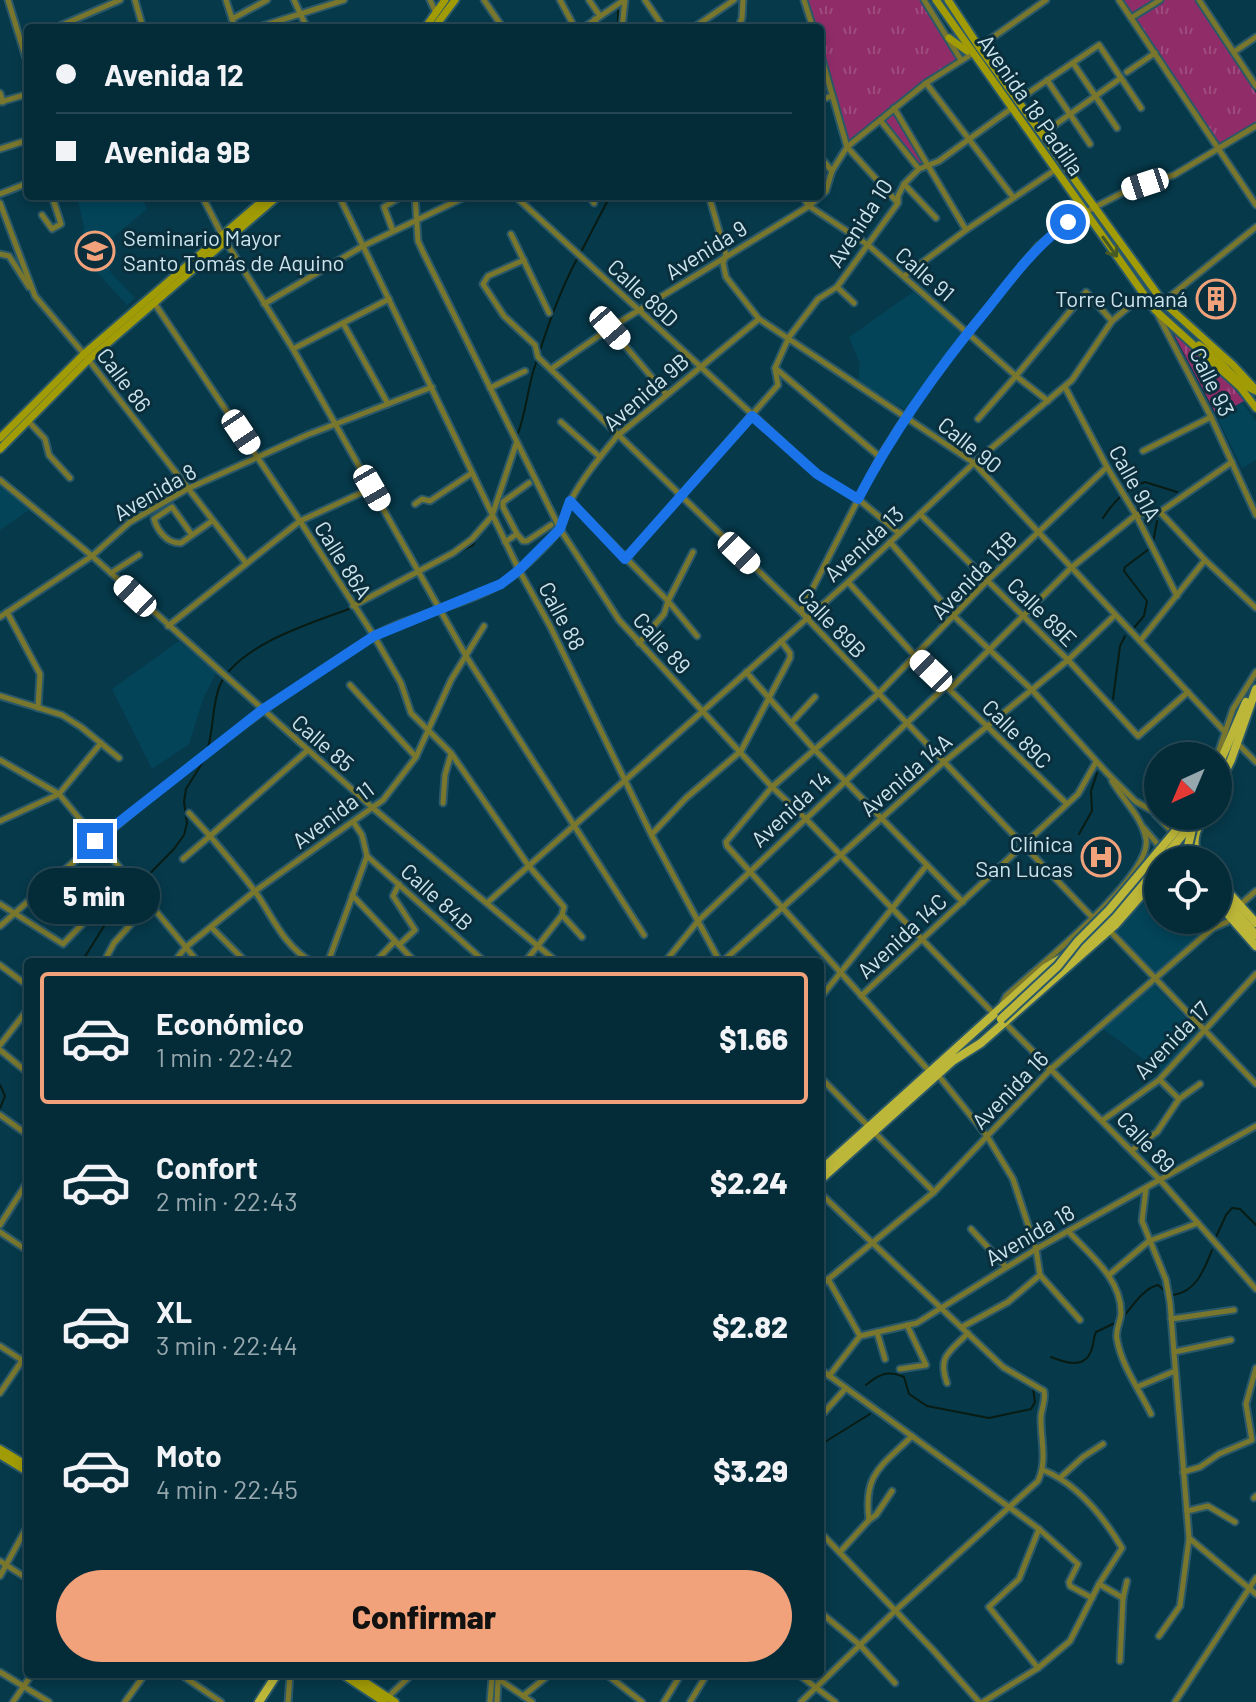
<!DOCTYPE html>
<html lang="es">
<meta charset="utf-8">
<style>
:root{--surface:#042b38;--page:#123743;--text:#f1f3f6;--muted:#97a7ae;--line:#254753;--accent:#f1a27b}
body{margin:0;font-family:Barlow,sans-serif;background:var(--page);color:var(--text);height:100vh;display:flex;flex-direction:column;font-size:30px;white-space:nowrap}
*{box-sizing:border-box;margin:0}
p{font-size:26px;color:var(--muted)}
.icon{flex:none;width:44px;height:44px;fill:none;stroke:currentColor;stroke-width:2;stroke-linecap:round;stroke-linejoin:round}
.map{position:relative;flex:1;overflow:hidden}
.details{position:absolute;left:24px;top:958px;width:800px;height:720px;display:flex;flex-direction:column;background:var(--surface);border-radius:8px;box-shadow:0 4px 12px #0003,0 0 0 2px var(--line)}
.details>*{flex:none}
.hud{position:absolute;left:24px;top:24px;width:800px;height:176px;border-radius:8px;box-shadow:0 4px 12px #0003,0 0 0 2px var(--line);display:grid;align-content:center;height:176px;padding:0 32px;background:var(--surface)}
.needle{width:52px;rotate:224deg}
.fabs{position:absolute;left:1144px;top:742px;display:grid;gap:16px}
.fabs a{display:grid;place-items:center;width:88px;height:88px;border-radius:50%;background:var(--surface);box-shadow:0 4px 12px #0003,0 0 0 2px var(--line);font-size:40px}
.end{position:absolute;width:36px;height:36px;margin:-18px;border:10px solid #1a73e8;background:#fff;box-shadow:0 0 0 4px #fff}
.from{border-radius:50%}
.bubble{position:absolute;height:56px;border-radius:28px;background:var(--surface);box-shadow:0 4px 12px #0003,0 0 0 2px var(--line);font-size:26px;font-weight:800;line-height:56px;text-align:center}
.car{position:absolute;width:24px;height:48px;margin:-24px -12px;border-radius:10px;box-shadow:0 0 6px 2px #0007;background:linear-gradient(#fff 24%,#345 0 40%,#fff 0 76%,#345 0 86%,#fff 0)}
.hud b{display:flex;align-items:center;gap:28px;height:76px;font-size:30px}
.hud b+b{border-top:2px solid var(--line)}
.hud i{width:20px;height:20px;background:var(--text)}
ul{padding:14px 0 0;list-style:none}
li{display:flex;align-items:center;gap:24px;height:132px;margin:0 16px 12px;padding:0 16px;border:4px solid transparent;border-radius:8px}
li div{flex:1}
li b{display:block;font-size:30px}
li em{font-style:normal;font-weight:800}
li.current{border-color:var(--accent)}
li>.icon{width:72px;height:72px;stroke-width:1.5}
.primary-button{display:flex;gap:16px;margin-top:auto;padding:16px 32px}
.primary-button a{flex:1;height:92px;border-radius:48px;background:var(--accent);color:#111;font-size:32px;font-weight:800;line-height:92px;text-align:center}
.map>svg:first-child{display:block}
</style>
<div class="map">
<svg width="1256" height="1702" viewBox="0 0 1256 1702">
<defs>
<pattern id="park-tufts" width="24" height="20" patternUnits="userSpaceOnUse" patternTransform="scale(2)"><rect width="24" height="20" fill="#902d69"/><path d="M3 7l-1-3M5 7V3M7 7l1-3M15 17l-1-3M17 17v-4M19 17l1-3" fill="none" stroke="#9e4b7f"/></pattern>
</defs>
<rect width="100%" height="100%" fill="#06394a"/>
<g fill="#034459">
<path d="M77,196H141L147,209L108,241L110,272L135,298L127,305L85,259L80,244L84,227Z"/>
<path d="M913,292L962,333L907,411L858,381L860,364L849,337Z"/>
<path d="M1242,402L1256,421V460L1242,468L1217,417Z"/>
<path d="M0,484L29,510L0,530Z"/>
<path d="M179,641L216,673L203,699L189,744L152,769L112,689Z"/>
<path d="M1158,886V920L1214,922L1153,975L1113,931Z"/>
<path d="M1153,984L1198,1031L1161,1072L1103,1029Z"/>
</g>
<g fill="url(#park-tufts)">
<path d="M805,0H924L956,53L958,62L893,105L850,147L820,43V28H815Z"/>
<path d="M1124,0H1197L1256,93V122L1218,147Z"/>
<path d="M894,113L923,162L918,164L884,122Z"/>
<path d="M1170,327L1230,384L1244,401L1217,416Z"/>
</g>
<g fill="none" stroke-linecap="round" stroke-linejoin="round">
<g stroke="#081c14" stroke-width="2">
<path d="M618,28V10"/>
<path d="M581,252L610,196"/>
<path d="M517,436C526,414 527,391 534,369C546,331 559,292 578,257"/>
<path d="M1103,518C1114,501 1126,489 1145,482L1177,492"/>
<path d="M1153,543L1157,521"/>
<path d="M457,553L473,545L479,535"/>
<path d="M358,606L384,592"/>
<path d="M1133,629L1144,616L1147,601L1124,571L1125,567L1149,549"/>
<path d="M1113,699L1120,646L1125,636"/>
<path d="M208,747C214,727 212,704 220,685C238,645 313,622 352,608"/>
<path d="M1079,834L1092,811L1091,791L1097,773"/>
<path d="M78,962L86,955L114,910L174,849L184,835L187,823L184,802L186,789L206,757"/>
<path d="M0,1085L5,1096L0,1108"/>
<path d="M1216,1237L1226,1215L1232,1208L1240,1209L1256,1225"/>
<path d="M1173,1295C1196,1292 1204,1270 1212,1250"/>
<path d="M1124,1316C1134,1304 1143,1289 1158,1285L1164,1290"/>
<path d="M1051,1357C1064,1362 1084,1370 1091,1351C1094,1345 1093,1338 1096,1332L1115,1323"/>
<path d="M866,1385C879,1374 888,1370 904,1377L909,1394L927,1406L989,1418L1031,1409L1035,1402L1033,1388"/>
<path d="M820,1445L870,1414"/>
</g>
<defs>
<g id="street">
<path d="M8,0L28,65"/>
<path d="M135,0L143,28"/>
<path d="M226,0L235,28"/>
<path d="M294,0L307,28"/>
<path d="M430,0L436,13"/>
<path d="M484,0L503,28"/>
<path d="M560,0L575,28"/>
<path d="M589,0L600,16"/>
<path d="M645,0L664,28"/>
<path d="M804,0L813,28"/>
<path d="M924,0L961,60"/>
<path d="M1119,0L1256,205"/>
<path d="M1199,0L1256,86"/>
<path d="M1131,18L1160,0"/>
<path d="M232,19L267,0"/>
<path d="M595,19L597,28"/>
<path d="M55,28L120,0"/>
<path d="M256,28L344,0"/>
<path d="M583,28L624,0"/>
<path d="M622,28L625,0"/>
<path d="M693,28L734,0"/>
<path d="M738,28L742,18L743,0"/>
<path d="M979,47L1046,0"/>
<path d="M820,52L847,147L897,202"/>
<path d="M1234,52L1256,37"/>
<path d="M1073,63L1117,128"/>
<path d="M1127,72L1155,53"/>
<path d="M1047,80L1090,144"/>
<path d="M926,83L1013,197"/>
<path d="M0,93L3,102"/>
<path d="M820,100L832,96"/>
<path d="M1018,100L1099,45L1141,108"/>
<path d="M0,102L28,94"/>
<path d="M894,108L966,230"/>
<path d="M880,120L919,169"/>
<path d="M1042,134L1121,78"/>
<path d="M0,149L28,140"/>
<path d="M820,157L832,171"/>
<path d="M904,184L936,218"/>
<path d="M0,194L28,183"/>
<path d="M202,196L223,237L293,349L466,656L644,935"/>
<path d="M339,196L519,570L550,626L651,834L720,962"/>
<path d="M415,196L418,241L423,252L560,529L619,620L772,787L805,818L994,1014"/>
<path d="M515,196L817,474L858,499L899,533"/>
<path d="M589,196L594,203"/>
<path d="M709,196L726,255L723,263L726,277L759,319L974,463L1225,732"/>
<path d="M802,196L809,206L868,245L1016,376L978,419"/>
<path d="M0,203L35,296L84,354L246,563"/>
<path d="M42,215L52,229L61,224L52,196"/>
<path d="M393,231L384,207L400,197"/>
<path d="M511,234L549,313"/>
<path d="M0,254L9,256L29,287"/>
<path d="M524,260L488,276L483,284L504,316L535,345L538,357L801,612L1093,918"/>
<path d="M904,276L966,230L1055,170"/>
<path d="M837,287L854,303"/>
<path d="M1163,302L1256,227"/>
<path d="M155,304L300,521L374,636L401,683L411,713L451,753L528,865L564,907L562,915L525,962"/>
<path d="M264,304L363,246L467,196"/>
<path d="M1158,315L1211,417L1256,515"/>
<path d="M343,323L388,404"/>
<path d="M610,328L666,394"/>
<path d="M293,349L389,299"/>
<path d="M775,368L880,457"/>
<path d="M551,369L610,328L809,206L826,191L832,171L847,147L926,83L972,54"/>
<path d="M1065,387L1107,467L1136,515L1177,596"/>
<path d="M490,388L525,371"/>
<path d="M1048,401L1016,376L1086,292L1112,321"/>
<path d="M28,421L45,439L49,455L70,478"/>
<path d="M561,422L600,457"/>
<path d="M1143,451L1211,417"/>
<path d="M0,480L92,556L374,809L557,962"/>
<path d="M570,501L668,601L697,636"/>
<path d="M415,504L422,499L430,501L472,473"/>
<path d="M1160,512L1205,560L1256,608"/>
<path d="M920,514L1068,660L1138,736L1188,692"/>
<path d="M517,534L523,541H527L551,525"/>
<path d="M192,535L172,507L154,519C157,530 167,544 181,543L212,521"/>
<path d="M505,542L517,534L503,507V502L529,483"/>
<path d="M890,542L955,617L1032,690L1107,773L1135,801L1158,814"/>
<path d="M625,559L778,385L775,368L789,337L818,299L837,287L898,203V196L904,184L919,169L939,161L1012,108"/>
<path d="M111,573L139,555"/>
<path d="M848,582L916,657L1066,803"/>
<path d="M353,606L453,553L472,539L492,516L516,444"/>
<path d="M801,611L880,457L906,416L967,333L1038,246L1068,222L1095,207L1128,190L1174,175L1256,126"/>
<path d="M7,612L40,674L38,708"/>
<path d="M0,617L92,556L130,522L187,489L307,435L432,387"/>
<path d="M168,626L300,521L372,488"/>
<path d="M1140,641L1205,560"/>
<path d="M639,643L664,614L668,601L693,552"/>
<path d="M746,672L814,749L963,902"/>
<path d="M350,685L416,757"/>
<path d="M950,689L1072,567L1136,515L1160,512L1232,462"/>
<path d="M0,696L62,715L81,727L119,758"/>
<path d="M791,723L815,697"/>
<path d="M1240,746L1256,762"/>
<path d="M308,750L210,836C225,854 240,871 254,890C272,915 283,946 312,962"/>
<path d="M1217,756L1233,709L1256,672"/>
<path d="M0,760L59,794L198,962"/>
<path d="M443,803L445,775L451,754"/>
<path d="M1155,814L1187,847"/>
<path d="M1166,816H1174"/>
<path d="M0,821L59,794L101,743"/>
<path d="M1143,827L1171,860"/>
<path d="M652,834L686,798L741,751L790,658V653L781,641"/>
<path d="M367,856L485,962"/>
<path d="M183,859L210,836L189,813"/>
<path d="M399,884L393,896L415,930L399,945"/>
<path d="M352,895L415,962"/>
<path d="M487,903L848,582L974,463L1072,380L1112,321L1144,294"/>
<path d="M0,904L63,944L127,878"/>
<path d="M1240,905L1256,891"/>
<path d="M562,915L582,937"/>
<path d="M0,926C118,822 236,723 369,639C415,610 475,607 518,572C529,562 553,541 560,528C565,520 566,509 571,500C583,477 601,456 617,436L759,319"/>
<path d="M211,927L243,959"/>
<path d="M1109,930L1256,1084"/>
<path d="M106,958L114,943L149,904"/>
<path d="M174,962L186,947L255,891L383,800L416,757L451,680L484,626"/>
<path d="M328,962L367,856L362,835L354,823"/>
<path d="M375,962L395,941"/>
<path d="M665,962L698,921L946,686"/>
<path d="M722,962L945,761L1068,660L1114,616"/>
<path d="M0,965L28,986"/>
<path d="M861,996L1078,794L1096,762"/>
<path d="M820,998L927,865"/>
<path d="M1001,1006L1006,996C1034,970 1153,876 1146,839C1142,817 1123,800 1112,781"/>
<path d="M1005,1023L1160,1180L1256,1289"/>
<path d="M0,1045L28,1009"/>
<path d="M0,1050L28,1073"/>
<path d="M930,1072L727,846L726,842L772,787L878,694L988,580L1107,467"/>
<path d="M938,1075L987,1136L1013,1179L1036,1249L1040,1275L1008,1302L962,1327"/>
<path d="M820,1077L869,1127"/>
<path d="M1160,1080L1179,1099"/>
<path d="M0,1115L28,1135"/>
<path d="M1103,1120L1159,1080L1256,974"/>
<path d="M874,1132L934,1192"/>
<path d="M1132,1150L1157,1132L1179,1099L1200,1084"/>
<path d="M1146,1188L1142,1221L1166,1280L1170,1303L1189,1538L1256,1594"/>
<path d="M0,1225L28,1181"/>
<path d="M971,1229L1006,1267"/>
<path d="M1068,1231C1090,1255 1122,1279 1121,1314C1120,1323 1115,1331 1117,1339C1121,1365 1140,1391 1151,1414"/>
<path d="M0,1232L28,1251"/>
<path d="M1040,1275L1080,1320"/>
<path d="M1109,1275L1149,1241L1198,1223"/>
<path d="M828,1279L860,1336"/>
<path d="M820,1286L934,1192L1051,1069L1213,928L1227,922"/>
<path d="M1171,1319L1234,1310"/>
<path d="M877,1332L885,1359"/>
<path d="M0,1346L28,1364"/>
<path d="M1174,1352L1231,1340"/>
<path d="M820,1369L1039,1529L1078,1564L1069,1582L1070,1586L1092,1598"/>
<path d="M900,1369L926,1365L907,1325"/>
<path d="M829,1376L860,1336L917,1323L1036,1249L1256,1126"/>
<path d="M947,1383C937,1356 950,1352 968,1333"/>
<path d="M1137,1387L1175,1371"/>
<path d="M0,1393L28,1352"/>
<path d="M820,1417L846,1388"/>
<path d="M1183,1472L1200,1467L1219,1454L1252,1440L1246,1404L1256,1368"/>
<path d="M1061,1477L1083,1457L1103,1444"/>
<path d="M1254,1498L1256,1496"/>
<path d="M1187,1511L1208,1506L1235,1522"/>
<path d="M869,1520L876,1515L892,1491"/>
<path d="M820,1532L933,1650L979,1702"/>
<path d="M840,1552L869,1520C863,1473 882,1466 912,1436"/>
<path d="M0,1561L28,1579"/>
<path d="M0,1576L28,1525"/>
<path d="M1099,1584L1123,1598"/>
<path d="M820,1612L860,1645L895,1683"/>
<path d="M1159,1636L1180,1606L1189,1539"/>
<path d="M1120,1661L1123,1598L1127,1581"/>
<path d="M1038,1668L989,1607L1019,1579L1039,1529"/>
<path d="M0,1672L49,1702"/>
<path d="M180,1674L221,1702"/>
<path d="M491,1674L532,1702"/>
<path d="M606,1674L642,1702"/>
<path d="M798,1674L835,1702"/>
<path d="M523,1696L550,1674"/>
<path d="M388,1697L412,1674"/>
<path d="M13,1702L32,1674"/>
<path d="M125,1702L145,1674"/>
<path d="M288,1702L290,1675"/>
<path d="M490,1702L492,1676"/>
<path d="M497,1702L498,1679"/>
<path d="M664,1702L681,1674"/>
<path d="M690,1702L707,1674"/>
<path d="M801,1702L896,1610L1038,1481C1048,1459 1040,1439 1041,1416C1042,1407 1046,1400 1044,1391L1003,1367L820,1193"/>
<path d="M983,1702L1038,1668L1070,1641L1099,1584L1122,1548C1103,1516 1078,1484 1043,1470"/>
<path d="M1175,1702L1256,1578"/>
</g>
<g id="secondary">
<path d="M936,0L1155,310L1240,387L1256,408"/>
<path d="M948,0L979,47L1163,302L1233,365L1256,390"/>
<path d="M425,28L445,0"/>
<path d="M434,28L455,0"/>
<path d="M949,38L967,51"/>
<path d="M1199,345C1220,357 1234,383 1256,391"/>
<path d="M0,438L84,354L268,196"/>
<path d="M0,449L88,360L278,196"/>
<path d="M0,1449L28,1466"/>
<path d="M0,1455L28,1472"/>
<path d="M342,1674L384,1702"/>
<path d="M353,1674L395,1702"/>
</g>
<g id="primary">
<path d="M1218,767L1246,702"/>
<path d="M1218,786L1231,760L1256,689"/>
<path d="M1177,860L1185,851L1194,854"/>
<path d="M1199,860C1191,843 1194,831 1205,816"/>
<path d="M1218,881L1256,923"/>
<path d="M1218,892L1256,935"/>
<path d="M1218,903L1256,946"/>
<path d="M954,1060L981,1043L1115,925L1158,876"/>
<path d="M820,1171L1045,968L1082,946L1115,915L1158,865"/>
<path d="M820,1180L956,1058"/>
<path d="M259,1702L277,1674"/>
</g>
</defs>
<use href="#street" stroke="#2a5868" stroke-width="9"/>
<use href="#secondary" stroke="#2a5868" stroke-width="11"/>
<use href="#primary" stroke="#2a5868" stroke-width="12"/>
<use href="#street" stroke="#79762d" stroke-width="5"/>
<use href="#secondary" stroke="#a19b06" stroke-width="7"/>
<use href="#primary" stroke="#bdb739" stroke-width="8"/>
<defs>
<g id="primary-bridge">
<path d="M1162,860L1198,816"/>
<path d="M1191,860L1188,846L1193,825"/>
<path d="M1001,1019L1058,966L1078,941L1109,910L1188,816"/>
</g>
</defs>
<use href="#primary-bridge" stroke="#2a5868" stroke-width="12" stroke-linecap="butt"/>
<use href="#primary-bridge" stroke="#bdb739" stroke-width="8"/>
</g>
<defs><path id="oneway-shaft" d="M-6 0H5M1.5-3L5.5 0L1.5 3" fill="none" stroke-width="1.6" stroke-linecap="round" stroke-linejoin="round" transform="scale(2)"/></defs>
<use stroke="#465a26" href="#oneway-shaft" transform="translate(1110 247) rotate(54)"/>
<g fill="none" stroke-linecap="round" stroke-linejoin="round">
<path stroke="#1a73e8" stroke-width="10" d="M95,841L262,710L374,636L501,584L519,570L560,529L570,501L625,559L752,416L817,474L858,499C894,430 939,367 989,307C1013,276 1036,246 1068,222"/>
</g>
<defs>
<symbol id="university-ring" viewBox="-11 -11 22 22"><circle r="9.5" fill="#0a2e3b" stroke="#f1a27b" stroke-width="1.5"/><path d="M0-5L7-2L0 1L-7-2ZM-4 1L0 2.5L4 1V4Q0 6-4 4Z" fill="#f1a27b"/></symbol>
<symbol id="building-ring" viewBox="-11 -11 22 22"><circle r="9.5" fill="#0a2e3b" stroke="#f1a27b" stroke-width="1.5"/><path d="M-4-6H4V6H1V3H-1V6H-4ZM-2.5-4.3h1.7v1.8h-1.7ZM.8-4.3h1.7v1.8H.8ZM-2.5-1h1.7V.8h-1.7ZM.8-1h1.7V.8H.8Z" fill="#f1a27b"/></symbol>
<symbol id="hospital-ring" viewBox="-11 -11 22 22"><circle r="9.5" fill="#0a2e3b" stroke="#f1a27b" stroke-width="1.5"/><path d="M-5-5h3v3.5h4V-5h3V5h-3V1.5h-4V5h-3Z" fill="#f1a27b"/></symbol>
</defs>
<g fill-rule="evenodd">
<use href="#university-ring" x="73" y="229" width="44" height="44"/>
<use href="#building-ring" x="1194" y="277" width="44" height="44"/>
<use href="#hospital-ring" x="1079" y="835" width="44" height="44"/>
</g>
<g text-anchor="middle" stroke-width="6" stroke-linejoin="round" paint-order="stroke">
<g font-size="22" fill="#cce4ee" stroke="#0a2e3b">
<text transform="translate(1031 105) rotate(55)" y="8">Avenida 18 Padilla</text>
<text transform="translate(860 223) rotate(-57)" y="8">Avenida 10</text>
<text transform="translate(706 250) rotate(-32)" y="8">Avenida 9</text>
<text transform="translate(925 274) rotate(41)" y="8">Calle 91</text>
<text transform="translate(643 293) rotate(43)" y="8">Calle 89D</text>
<text transform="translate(124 380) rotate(53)" y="8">Calle 86</text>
<text transform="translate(1212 382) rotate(64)" y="8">Calle 93</text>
<text transform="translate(646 392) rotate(-41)" y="8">Avenida 9B</text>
<text transform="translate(970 445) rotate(39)" y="8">Calle 90</text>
<text transform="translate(1135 483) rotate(61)" y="8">Calle 91A</text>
<text transform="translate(155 492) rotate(-30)" y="8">Avenida 8</text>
<text transform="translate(864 544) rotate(-43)" y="8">Avenida 13</text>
<text transform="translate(343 560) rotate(58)" y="8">Calle 86A</text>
<text transform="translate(974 575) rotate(-46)" y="8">Avenida 13B</text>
<text transform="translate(1042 612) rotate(45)" y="8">Calle 89E</text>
<text transform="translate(562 616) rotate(62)" y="8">Calle 88</text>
<text transform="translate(832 623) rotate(46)" y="8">Calle 89B</text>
<text transform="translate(662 643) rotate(48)" y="8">Calle 89</text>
<text transform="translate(1017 734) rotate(45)" y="8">Calle 89C</text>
<text transform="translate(323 743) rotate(41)" y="8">Calle 85</text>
<text transform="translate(906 775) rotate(-41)" y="8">Avenida 14A</text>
<text transform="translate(791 809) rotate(-43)" y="8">Avenida 14</text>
<text transform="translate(333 815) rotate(-37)" y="8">Avenida 11</text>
<text transform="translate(437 897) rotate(42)" y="8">Calle 84B</text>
<text transform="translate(902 936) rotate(-43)" y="8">Avenida 14C</text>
<text transform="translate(1172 1040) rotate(-46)" y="8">Avenida 17</text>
<text transform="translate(1010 1090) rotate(-46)" y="8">Avenida 16</text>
<text transform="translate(1146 1142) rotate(47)" y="8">Calle 89</text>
<text transform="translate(1030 1235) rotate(-30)" y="8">Avenida 18</text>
</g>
<g font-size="22" fill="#cce4ee" stroke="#0a2e3b" text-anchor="end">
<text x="123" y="246" text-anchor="start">Seminario Mayor<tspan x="123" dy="25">Santo Tomás de Aquino</tspan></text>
<text x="1188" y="307">Torre Cumaná</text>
<text x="1073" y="852">Clínica<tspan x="1073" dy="25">San Lucas</tspan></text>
</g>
</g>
</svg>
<div class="fabs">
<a><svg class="needle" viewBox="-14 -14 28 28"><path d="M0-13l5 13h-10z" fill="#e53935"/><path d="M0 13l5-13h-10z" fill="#97a7ae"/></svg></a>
<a><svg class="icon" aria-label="locate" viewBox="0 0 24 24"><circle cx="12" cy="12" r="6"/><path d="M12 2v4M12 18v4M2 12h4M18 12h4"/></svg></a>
</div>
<i class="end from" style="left:1068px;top:222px"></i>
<i class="end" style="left:95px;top:841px"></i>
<div class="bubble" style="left:28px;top:868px;width:132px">5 min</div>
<i class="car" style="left:1145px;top:184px;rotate:252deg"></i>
<i class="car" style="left:610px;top:328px;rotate:139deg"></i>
<i class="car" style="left:241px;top:432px;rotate:146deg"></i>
<i class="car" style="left:372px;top:488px;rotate:150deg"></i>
<i class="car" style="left:739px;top:553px;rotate:134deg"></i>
<i class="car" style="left:135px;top:596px;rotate:313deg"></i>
<i class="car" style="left:931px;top:671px;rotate:314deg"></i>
<div class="hud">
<b><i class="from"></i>Avenida 12</b>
<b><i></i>Avenida 9B</b>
</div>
<section class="details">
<ul>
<li class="current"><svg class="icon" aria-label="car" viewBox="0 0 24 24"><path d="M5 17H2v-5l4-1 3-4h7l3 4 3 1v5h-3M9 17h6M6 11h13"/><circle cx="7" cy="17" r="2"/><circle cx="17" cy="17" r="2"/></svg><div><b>Económico</b><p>1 min · 22:42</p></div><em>$1.66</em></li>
<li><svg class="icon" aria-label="car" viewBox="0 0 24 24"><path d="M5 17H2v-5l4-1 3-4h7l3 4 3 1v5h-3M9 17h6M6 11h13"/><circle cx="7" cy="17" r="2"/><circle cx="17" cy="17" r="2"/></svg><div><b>Confort</b><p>2 min · 22:43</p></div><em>$2.24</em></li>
<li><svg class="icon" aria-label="car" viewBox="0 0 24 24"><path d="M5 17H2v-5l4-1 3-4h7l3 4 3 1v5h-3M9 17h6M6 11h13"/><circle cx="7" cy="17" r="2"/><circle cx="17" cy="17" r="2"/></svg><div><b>XL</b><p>3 min · 22:44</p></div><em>$2.82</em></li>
<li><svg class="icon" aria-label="car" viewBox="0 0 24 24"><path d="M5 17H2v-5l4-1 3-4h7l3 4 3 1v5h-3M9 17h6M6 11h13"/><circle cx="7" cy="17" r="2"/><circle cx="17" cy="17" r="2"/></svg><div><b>Moto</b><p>4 min · 22:45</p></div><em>$3.29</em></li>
</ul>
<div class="primary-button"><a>Confirmar</a></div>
</section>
</div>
